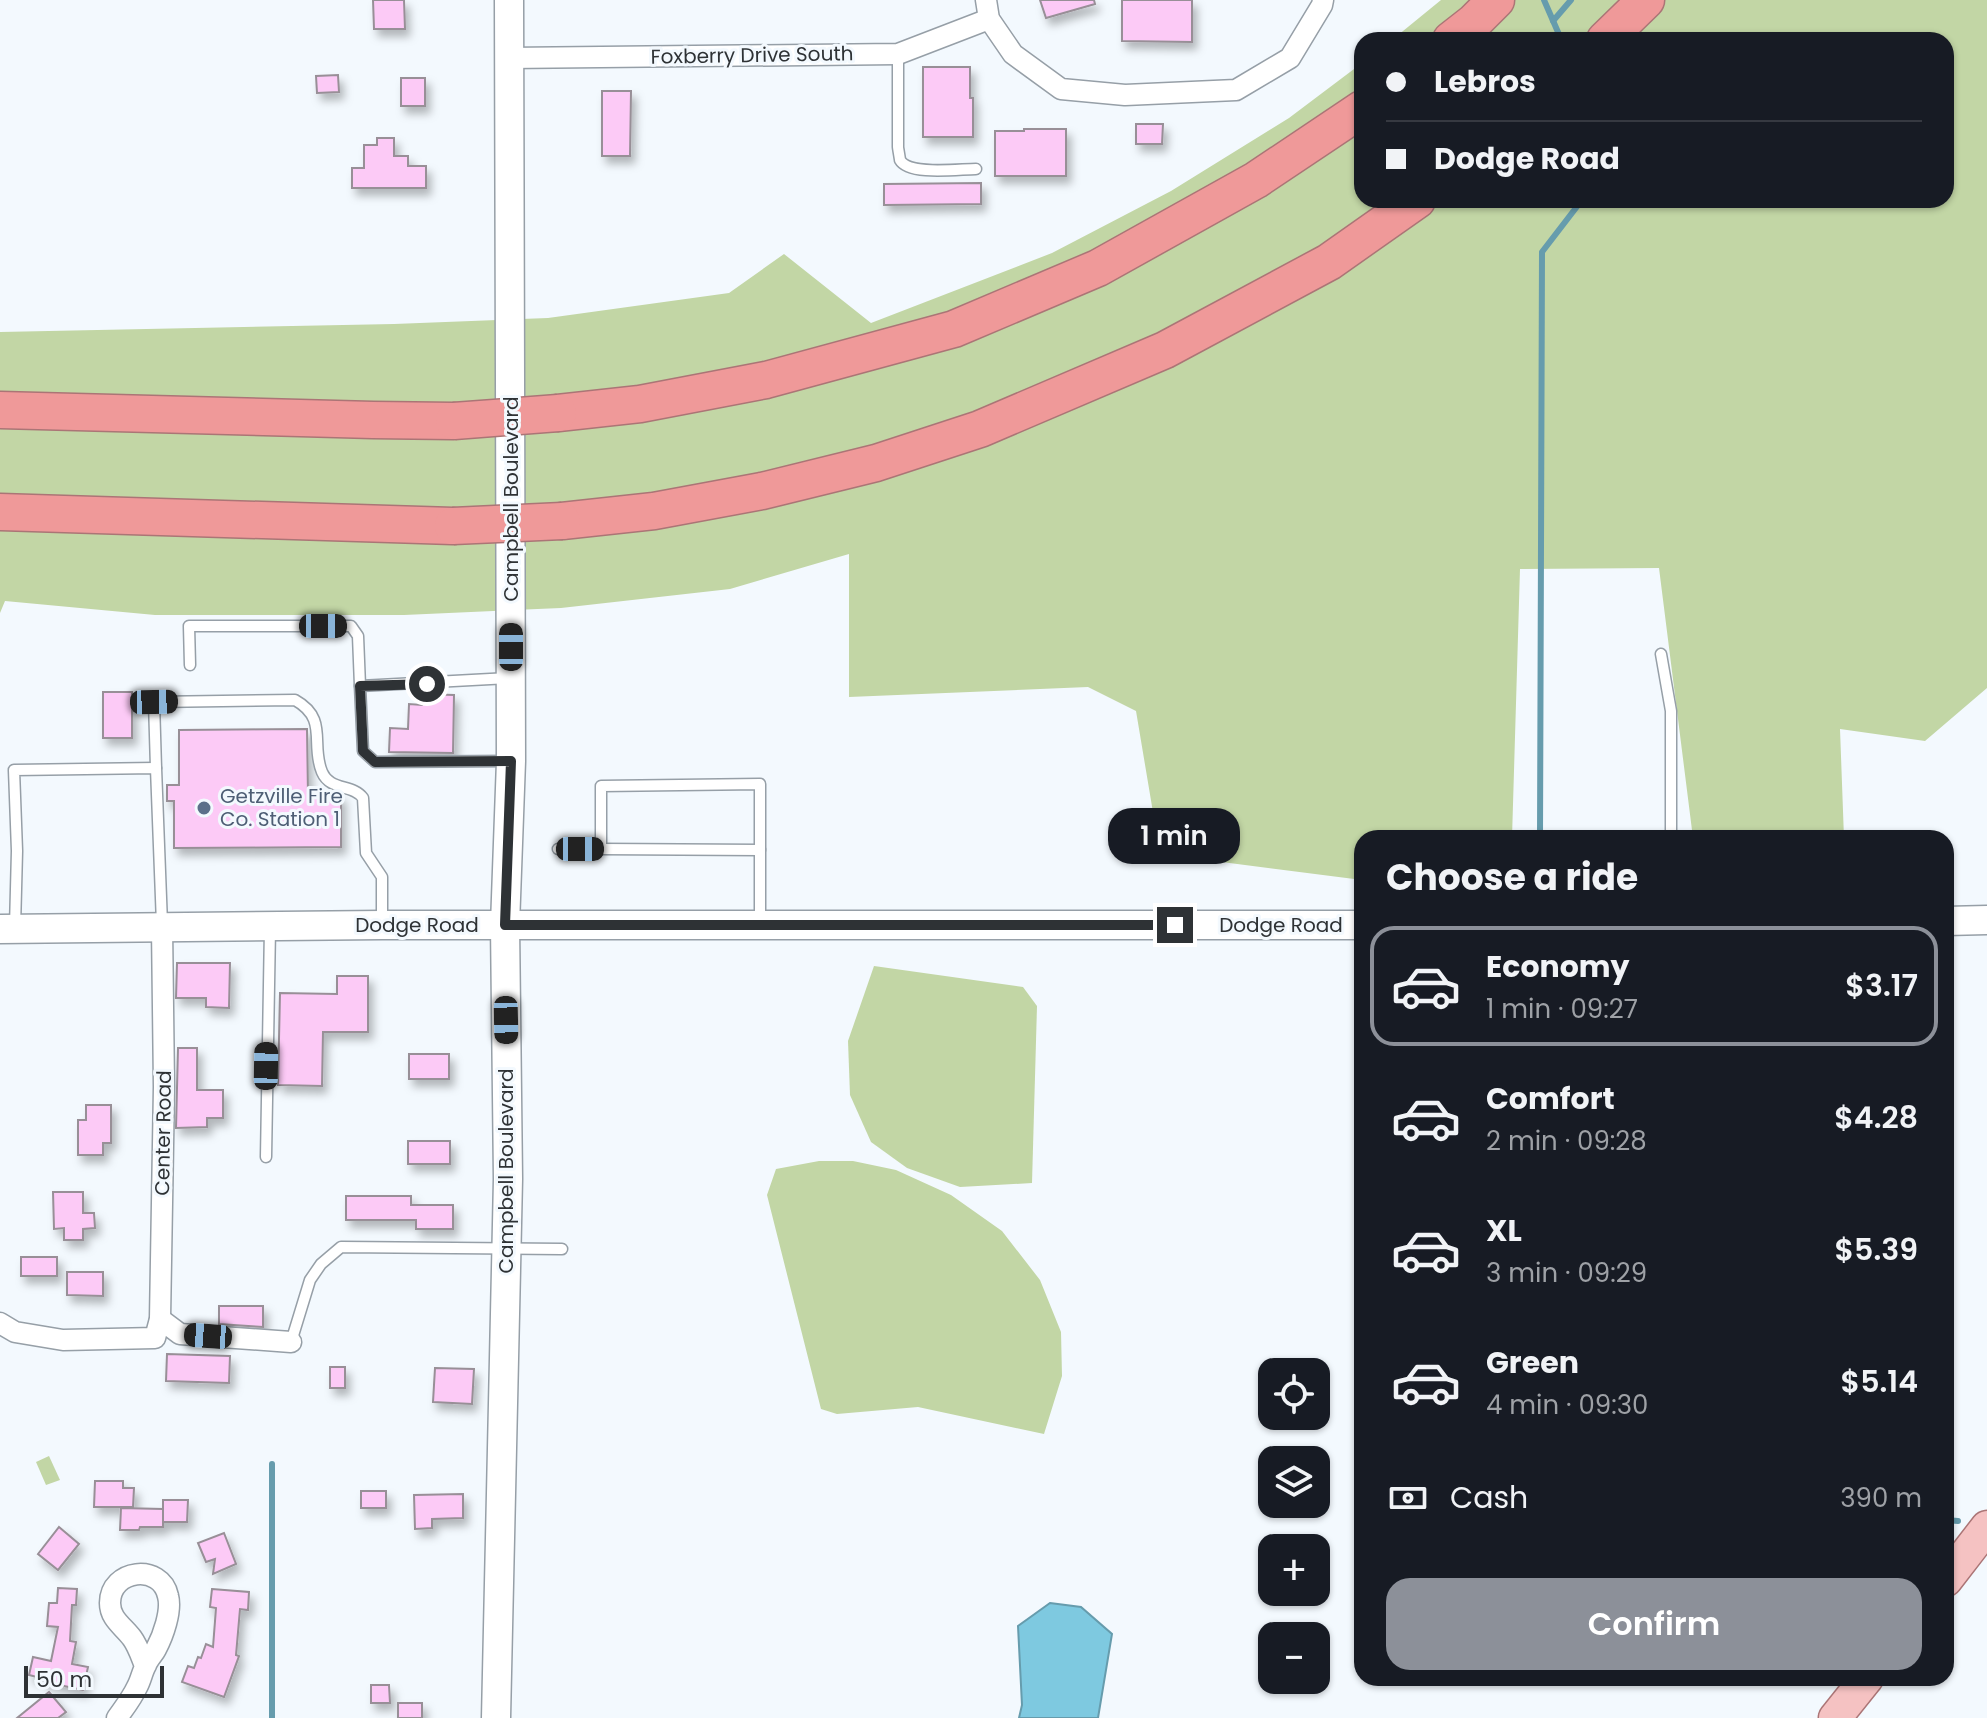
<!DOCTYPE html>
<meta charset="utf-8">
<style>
:root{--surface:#171b24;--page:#242831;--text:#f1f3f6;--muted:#9ea1a6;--line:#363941;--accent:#8c9099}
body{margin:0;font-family:Poppins,sans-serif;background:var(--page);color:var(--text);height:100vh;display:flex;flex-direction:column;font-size:30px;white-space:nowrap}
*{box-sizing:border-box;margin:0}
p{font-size:26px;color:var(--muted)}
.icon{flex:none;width:44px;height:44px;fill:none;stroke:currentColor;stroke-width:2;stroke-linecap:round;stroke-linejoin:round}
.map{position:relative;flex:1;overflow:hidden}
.panel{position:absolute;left:1354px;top:830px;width:600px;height:856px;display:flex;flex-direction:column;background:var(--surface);border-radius:24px;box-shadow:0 2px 6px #0004}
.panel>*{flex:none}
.hud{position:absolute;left:1354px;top:32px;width:600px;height:176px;border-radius:24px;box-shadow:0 2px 6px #0004;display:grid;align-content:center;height:176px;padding:0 32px;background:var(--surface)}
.controls{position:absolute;left:1258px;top:1358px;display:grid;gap:16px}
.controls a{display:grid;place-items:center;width:72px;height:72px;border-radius:16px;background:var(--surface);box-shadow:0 2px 6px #0004;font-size:40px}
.scale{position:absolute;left:24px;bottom:20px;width:140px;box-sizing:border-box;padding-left:8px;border:4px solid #2e3235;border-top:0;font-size:22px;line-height:28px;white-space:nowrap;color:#2e3235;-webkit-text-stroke:6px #f3f9fe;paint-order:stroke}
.end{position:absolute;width:36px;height:36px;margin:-18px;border:10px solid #2e3235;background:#fff;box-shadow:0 0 0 4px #fff}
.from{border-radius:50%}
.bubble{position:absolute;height:56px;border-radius:24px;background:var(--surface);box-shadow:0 2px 6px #0004;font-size:26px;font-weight:600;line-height:56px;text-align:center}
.car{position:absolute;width:24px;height:48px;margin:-24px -12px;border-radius:10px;box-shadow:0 0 6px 2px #0007;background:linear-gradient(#222 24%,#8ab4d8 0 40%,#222 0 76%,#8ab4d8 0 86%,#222 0)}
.hud b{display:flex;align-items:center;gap:28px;height:76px;font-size:30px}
.hud b+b{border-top:2px solid var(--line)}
.hud i{width:20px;height:20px;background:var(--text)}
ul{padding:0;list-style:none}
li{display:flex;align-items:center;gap:24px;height:120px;margin:0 16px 12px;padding:0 16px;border:4px solid transparent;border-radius:24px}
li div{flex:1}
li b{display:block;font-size:30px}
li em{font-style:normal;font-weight:600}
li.active{border-color:var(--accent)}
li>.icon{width:72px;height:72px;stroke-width:1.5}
h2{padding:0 32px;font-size:36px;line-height:96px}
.pay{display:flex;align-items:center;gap:20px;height:88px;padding:0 32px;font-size:30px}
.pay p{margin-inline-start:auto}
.button{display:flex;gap:16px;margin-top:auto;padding:16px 32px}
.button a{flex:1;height:92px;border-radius:24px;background:var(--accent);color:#fff;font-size:32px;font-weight:600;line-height:92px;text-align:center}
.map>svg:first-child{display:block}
</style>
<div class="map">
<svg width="1987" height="1718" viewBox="0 0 1987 1718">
<defs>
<filter id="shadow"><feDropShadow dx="4.5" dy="7" stdDeviation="4" flood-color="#0004"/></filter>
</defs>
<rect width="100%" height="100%" fill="#f3f9fe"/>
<g fill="#c2d6a5">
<path d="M1441,0H1987V688L1925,741L1840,729L1844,838H1693L1659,568L1520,569L1512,838H1362V880L1160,854L1136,711L1088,687L849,697V554L730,589L561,608L404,615H155L5,601L0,613V332L394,324L548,318L729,293L784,254L871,323L1052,253L1171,191L1289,118L1362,63V200H1946V40H1392Z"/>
<path d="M874,966L1023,987L1037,1006L1032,1183L960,1187L907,1168L871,1142L850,1095L848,1041Z"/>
<path d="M819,1161H853L896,1170L951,1195L1002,1231L1040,1280L1061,1332L1062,1376L1044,1434L918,1407L837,1414L821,1409L767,1195L776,1169Z"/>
<path d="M49,1456L60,1480L46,1485L36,1462Z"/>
</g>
<path fill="#7ec9e0" stroke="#669cad" stroke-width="2" d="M1050,1603L1081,1607L1112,1634L1098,1718H1019L1022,1705L1018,1626Z"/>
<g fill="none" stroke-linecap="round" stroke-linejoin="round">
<g stroke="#669cad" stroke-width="6">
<path d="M1544,0L1561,39"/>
<path d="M1553,21L1571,0"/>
<path d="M1540,838L1542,252L1582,200"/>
<path d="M272,1464V1718"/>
<path d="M1946,1520L1958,1521"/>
</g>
</g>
<g fill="#fccaf6" stroke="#988f97" stroke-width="2" filter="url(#shadow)">
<path d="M373,0H404L405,29H374Z"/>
<path d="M1040,0H1094L1095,4L1046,18Z"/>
<path d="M1122,0H1192V42L1122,41Z"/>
<path d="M923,67H970V98H973V137H923Z"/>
<path d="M338,75L339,92L317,93L316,76Z"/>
<rect x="401" y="78" width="24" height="28"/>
<path d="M602,91H631L630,156H602Z"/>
<path d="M1136,124H1163L1162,144H1136Z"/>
<path d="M1024,129H1066V176H995V131H1024Z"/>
<path d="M377,138H394V156H408V166H426V188H352V168H364V145H377Z"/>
<path d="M981,183V204L884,205V184Z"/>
<rect x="103" y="692" width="29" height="46"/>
<path d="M422,694L454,695L453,753L389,752L390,728L408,729L409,704L422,705Z"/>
<path d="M307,729L308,795H341V847L174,848V801H167V785H179V730Z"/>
<path d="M177,963H230L229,1008L206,1007V998H176Z"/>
<path d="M337,976H368V1032H323L322,1086L278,1085L280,993L337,994Z"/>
<path d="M178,1048H197V1090H223V1118H207V1127L176,1128Z"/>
<rect x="409" y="1054" width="40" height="25"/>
<path d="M86,1105H111V1143H103V1155H78V1120H86Z"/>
<rect x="408" y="1141" width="42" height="23"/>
<path d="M53,1192H83V1213H94L95,1228L83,1229V1240H64V1228L54,1229Z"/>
<path d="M346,1196H411V1205H453V1229H416V1220H346Z"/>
<rect x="21" y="1257" width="36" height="19"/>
<path d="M67,1272H103V1296L67,1295Z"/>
<path d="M219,1306H263V1327L219,1324Z"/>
<path d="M167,1354L230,1356L229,1383L166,1381Z"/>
<rect x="330" y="1367" width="15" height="21"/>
<path d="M435,1368L474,1369L472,1404L433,1402Z"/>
<path d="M95,1481H123V1488H134L133,1507H94Z"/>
<rect x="361" y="1491" width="25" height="17"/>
<path d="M463,1494V1518L432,1519V1528L415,1529L414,1495Z"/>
<path d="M163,1500H188L187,1522H163Z"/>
<path d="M121,1508L163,1509V1527H140L139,1530H120Z"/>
<path d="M59,1527L79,1544L58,1570L38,1554Z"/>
<path d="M224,1533L236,1564L213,1574L215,1559L206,1562L198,1543Z"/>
<path d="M58,1588L77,1589L76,1605H72L70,1641L76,1642L72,1664L88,1667L83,1690L45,1682V1679L29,1675L33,1657L51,1661L58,1627L47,1626L49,1603H57Z"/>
<path d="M212,1589L249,1592L248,1610L240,1609L236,1655L239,1656L224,1697L182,1682L188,1666L194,1668L198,1657L201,1658L206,1644L213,1647L216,1608L210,1607Z"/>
<path d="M371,1685H389L390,1703H371Z"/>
<path d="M49,1692L66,1712L58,1718H17Z"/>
<rect x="398" y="1703" width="24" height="15"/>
</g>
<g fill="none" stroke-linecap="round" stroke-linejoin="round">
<defs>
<g id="lane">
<path d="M898,54V147C898,148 900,159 900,160C909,176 959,169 976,169"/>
<path d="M1661,654L1671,711V838"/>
<path d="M190,665L189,626H351L358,636L360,686"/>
<path d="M508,761L375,762L363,751L360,686L509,678"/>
<path d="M156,768L154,702L295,700C329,719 310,744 322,772C330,791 353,784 363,798L366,853L382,877V923"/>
<path d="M558,849H601V786L760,784V923"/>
<path d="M601,849L760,850"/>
<path d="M15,927L17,851L14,770L156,768L162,924"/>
<path d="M266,1157L270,928"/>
<path d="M291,1342L310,1280L321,1264L341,1247L562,1249"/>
</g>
<g id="street">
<path d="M986,0L989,19L1013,54L1061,89L1125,95L1236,90L1290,58L1322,5L1323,0"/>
<path d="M508,58L898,54L989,19"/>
<path d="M160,1319L180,1334L291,1342"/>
<path d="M0,1323L15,1332L63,1340L155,1338L160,1319L164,1087L162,927"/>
<path d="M117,1718C124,1708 132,1698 137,1687C141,1680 142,1672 146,1665C148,1659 153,1655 156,1649C163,1636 172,1611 168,1596C161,1563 110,1569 110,1603C110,1619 123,1626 132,1638C138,1646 141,1656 145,1666"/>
</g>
<g id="secondary">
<path d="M1946,921L1987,920"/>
<path d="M0,929L382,925H1362"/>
<path d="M496,1718L508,1179L505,925L511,761L509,0"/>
</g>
<g id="primary">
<path d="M1946,1580L1987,1527"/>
<path d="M1835,1718L1867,1678"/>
</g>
<g id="highway">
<path d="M1451,40L1474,22L1496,0"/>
<path d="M1605,40L1646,0"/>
<path d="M0,410L373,420L454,421"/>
<path d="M558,413L640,404L766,380L954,329L1098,268L1256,180L1362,109"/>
<path d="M0,512L453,526"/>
<path d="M562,521L654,511L762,491L876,463L980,429L1165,350L1329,262L1417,200"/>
</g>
</defs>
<use href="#lane" stroke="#969fa7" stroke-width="13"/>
<use href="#street" stroke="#969fa7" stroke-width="23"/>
<use href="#secondary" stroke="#969fa7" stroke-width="31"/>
<use href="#primary" stroke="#ab7576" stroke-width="35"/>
<use href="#highway" stroke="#ab7576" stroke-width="39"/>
<use href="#lane" stroke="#fff" stroke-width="10"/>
<use href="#street" stroke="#fff" stroke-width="20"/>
<use href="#secondary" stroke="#fff" stroke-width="28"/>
<use href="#primary" stroke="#f5c2c2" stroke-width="32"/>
<use href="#highway" stroke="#ef9999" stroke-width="36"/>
<defs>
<g id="highway-bridge">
<path d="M454,421L558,413"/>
<path d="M453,526L562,521"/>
</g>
</defs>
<use href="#highway-bridge" stroke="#ab7576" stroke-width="39" stroke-linecap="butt"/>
<use href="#highway-bridge" stroke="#ef9999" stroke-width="36"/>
</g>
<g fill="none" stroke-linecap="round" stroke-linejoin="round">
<path stroke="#2e3235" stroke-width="10" d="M427,684L360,686L363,751L375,762L511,761L505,925H1175"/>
</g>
<circle fill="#5c6f8a" stroke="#f3f9fe" stroke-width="3" cx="204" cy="808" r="8"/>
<g text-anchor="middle" stroke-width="6" stroke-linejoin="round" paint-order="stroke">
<g font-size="20" fill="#2e3235" stroke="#f3f9fe">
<text transform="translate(752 55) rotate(-1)" y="7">Foxberry Drive South</text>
<text transform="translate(511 499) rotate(-90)" y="7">Campbell Boulevard</text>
<text x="417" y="932">Dodge Road</text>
<text x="1281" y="932">Dodge Road</text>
<text transform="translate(163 1133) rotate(-89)" y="7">Center Road</text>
<text transform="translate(506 1171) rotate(-90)" y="7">Campbell Boulevard</text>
</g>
<g font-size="20" fill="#4e5e75" stroke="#f3f9fe" text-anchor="start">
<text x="220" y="803">Getzville Fire<tspan x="220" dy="23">Co. Station 1</tspan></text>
</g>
</g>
</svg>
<div class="controls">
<a><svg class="icon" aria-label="locate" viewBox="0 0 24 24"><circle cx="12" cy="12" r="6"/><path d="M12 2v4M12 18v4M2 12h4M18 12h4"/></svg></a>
<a><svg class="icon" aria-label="layers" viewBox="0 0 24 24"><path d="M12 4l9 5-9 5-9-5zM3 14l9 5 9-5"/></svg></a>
<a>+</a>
<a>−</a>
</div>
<div class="scale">50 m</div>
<i class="end from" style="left:427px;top:684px"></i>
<i class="end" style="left:1175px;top:925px"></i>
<div class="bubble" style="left:1108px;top:808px;width:132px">1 min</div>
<i class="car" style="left:323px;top:626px;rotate:90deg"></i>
<i class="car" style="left:511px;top:647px;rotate:0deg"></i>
<i class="car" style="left:154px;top:702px;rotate:89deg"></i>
<i class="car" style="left:580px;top:849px;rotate:90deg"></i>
<i class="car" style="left:506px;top:1020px;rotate:179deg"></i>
<i class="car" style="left:266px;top:1066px;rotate:1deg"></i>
<i class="car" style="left:208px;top:1336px;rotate:274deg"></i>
<div class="hud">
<b><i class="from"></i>Lebros</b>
<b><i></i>Dodge Road</b>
</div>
<section class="panel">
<h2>Choose a ride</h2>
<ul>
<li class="active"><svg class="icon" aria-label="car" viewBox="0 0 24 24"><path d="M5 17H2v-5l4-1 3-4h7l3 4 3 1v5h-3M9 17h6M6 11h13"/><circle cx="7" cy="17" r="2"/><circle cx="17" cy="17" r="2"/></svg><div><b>Economy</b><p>1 min · 09:27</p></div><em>$3.17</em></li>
<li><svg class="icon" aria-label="car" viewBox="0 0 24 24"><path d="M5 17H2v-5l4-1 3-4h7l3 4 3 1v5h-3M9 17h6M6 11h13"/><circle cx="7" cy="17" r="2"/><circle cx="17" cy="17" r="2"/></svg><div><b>Comfort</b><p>2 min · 09:28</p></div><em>$4.28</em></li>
<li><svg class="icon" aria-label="car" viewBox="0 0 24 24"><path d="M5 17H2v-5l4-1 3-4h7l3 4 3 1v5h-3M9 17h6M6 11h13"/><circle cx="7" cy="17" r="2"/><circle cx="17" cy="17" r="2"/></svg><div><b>XL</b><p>3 min · 09:29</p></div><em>$5.39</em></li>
<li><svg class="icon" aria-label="car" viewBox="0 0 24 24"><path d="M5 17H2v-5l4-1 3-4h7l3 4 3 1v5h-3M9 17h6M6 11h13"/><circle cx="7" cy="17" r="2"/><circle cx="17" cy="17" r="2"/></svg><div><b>Green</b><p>4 min · 09:30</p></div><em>$5.14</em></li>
</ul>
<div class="pay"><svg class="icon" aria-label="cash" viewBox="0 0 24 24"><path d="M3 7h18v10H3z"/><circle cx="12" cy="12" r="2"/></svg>Cash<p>390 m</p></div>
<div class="button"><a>Confirm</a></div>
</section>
</div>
